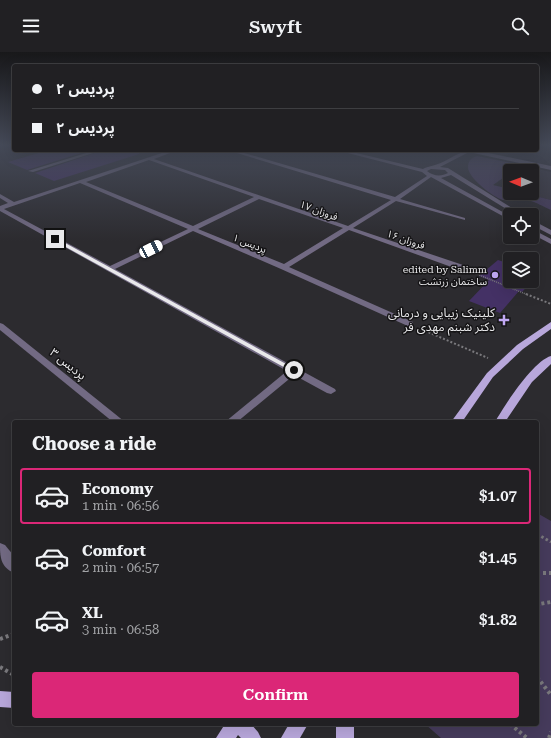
<!DOCTYPE html>
<meta charset="utf-8">
<style>
:root{--surface:#212023;--page:#29282b;--text:#f1f3f6;--muted:#a2a3a6;--line:#3e3e41;--accent:#db2777}
body{margin:0;font-family:"Roboto Serif","Noto Sans Arabic",serif;background:var(--page);color:var(--text);height:100vh;display:flex;flex-direction:column;font-size:15px;white-space:nowrap}
*{box-sizing:border-box;margin:0}
p{font-size:13px;color:var(--muted)}
.icon{flex:none;width:22px;height:22px;fill:none;stroke:currentColor;stroke-width:2;stroke-linecap:round;stroke-linejoin:round}
.map{position:relative;flex:1;overflow:hidden}
.drawer{position:absolute;left:12px;top:368px;width:527px;height:306px;display:flex;flex-direction:column;background:var(--surface);border-radius:4px;box-shadow:0 4px 16px #0002,0 0 0 1px var(--line)}
.drawer>*{flex:none}
.banner{position:absolute;left:12px;top:12px;width:527px;height:88px;border-radius:4px;box-shadow:0 4px 16px #0002,0 0 0 1px var(--line);display:grid;align-content:center;height:88px;padding:0 20px;background:var(--surface)}
.needle{width:26px;rotate:271deg}
.controls{position:absolute;left:503px;top:112px;display:grid;gap:8px}
.controls a{display:grid;place-items:center;width:36px;height:36px;border-radius:4px;background:var(--surface);box-shadow:0 4px 16px #0002,0 0 0 1px var(--line);font-size:20px}
.end{position:absolute;width:18px;height:18px;margin:-9px;border:5px solid #e9e9eb;background:#111;box-shadow:0 0 0 2px #111}
.from{border-radius:50%}
.car{position:absolute;width:12px;height:24px;margin:-12px -6px;border-radius:5px;box-shadow:0 0 3px 1px #0007;background:linear-gradient(#fff 24%,#345 0 40%,#fff 0 76%,#345 0 86%,#fff 0)}
.banner b{display:flex;align-items:center;gap:14px;height:38px;font-size:15px}
.banner b+b{border-top:1px solid var(--line)}
.banner i{width:10px;height:10px;background:var(--text)}
ul{padding:0;list-style:none}
li{display:flex;align-items:center;gap:12px;height:56px;margin:0 8px 6px;padding:0 12px;border:2px solid transparent;border-radius:4px}
li div{flex:1}
li b{display:block;font-size:15px}
li em{font-style:normal;font-weight:600}
li.current{border-color:var(--accent)}
li>.icon{width:36px;height:36px;stroke-width:1.5}
h2{padding:0 20px;font-size:18px;line-height:48px}
.primary-button{display:flex;gap:8px;margin-top:auto;padding:8px 20px}
.primary-button a{flex:1;height:46px;border-radius:4px;background:var(--accent);color:#fff;font-size:16px;font-weight:600;line-height:46px;text-align:center}
header{display:flex;justify-content:space-between;align-items:center;height:52px;padding:0 20px;background:var(--surface);font-size:18px;font-weight:600}
.map>svg:first-child{display:block}
</style>
<header><svg class="icon" aria-label="menu" viewBox="0 0 24 24"><path d="M4 6h16M4 12h16M4 18h16"/></svg>Swyft<svg class="icon" aria-label="search" viewBox="0 0 24 24"><circle cx="10" cy="10" r="6"/><path d="M15 15l6 6"/></svg></header>
<div class="map">
<svg width="551" height="686" viewBox="0 0 551 686">
<rect width="100%" height="100%" fill="#2c2b2f"/>
<path fill="#38353e" d="M521,113L551,120V148L524,141H532V119H513Z"/>
<g fill="#463b5c">
<path d="M477,104L521,113L513,119H510V121L493,133L510,137V141H524L551,148V158C544,155 536,150 528,148C521,145 511,150 503,148C493,145 468,126 468,115C468,109 471,106 477,104Z"/>
<path d="M537,461L551,469V686H441L425,672H537Z"/>
</g>
<g fill="#443165">
<path d="M49,98H91L27,118L8,110Z"/>
<path d="M104,98H139V102L54,129L35,121Z"/>
<path d="M498,208L510,212V229H532V220L539,222L522,240L519,239L500,261L469,249L489,228L479,224Z"/>
</g>
<g fill="none" stroke-linecap="round" stroke-linejoin="round">
<path stroke="#7a797d" stroke-width="1.5" stroke-dasharray="1 1" stroke-linecap="butt" d="M472,220L528,243"/>
<g stroke="#7a797d" stroke-width="2" stroke-dasharray="2 2" stroke-linecap="butt">
<path d="M526,242L551,252"/>
<path d="M421,277L488,306"/>
</g>
<path stroke="#7a797d" stroke-width="3" stroke-dasharray="2.5 2.5" stroke-linecap="butt" d="M537,482L551,490"/>
<g stroke="#7a797d" stroke-width="4" stroke-dasharray="3 3" stroke-linecap="butt">
<path d="M537,521H551"/>
<path d="M537,555L539,552L551,550"/>
<path d="M0,587L14,582"/>
<path d="M0,615L14,623"/>
<path d="M537,625L551,643"/>
<path d="M510,672L527,686"/>
<path d="M549,686L551,680"/>
</g>
<g fill="#726a83" fill-rule="evenodd">
<path d="M96,98H103L33,120L28,119Z"/>
<path d="M171,98H178L154,107L348,174L391,148L227,98H234L395,145L427,124L422,120L336,98H344L423,117C428,114 430,115 435,113C449,109 459,98 474,98L551,114V118L469,100L440,115L448,116L523,163H516L451,123L441,126L510,164V168L431,125L400,147L465,166V168L396,149L353,176L463,213V217H457L349,178L289,215L413,270V274L410,275L281,217L193,179L115,217L335,337L336,339L331,342L327,341L294,323L237,370H225L287,319L0,159V154L8,151L0,146V142L14,150ZM149,108L254,145L193,174L86,130ZM431,117L445,118L448,121C441,125 433,124 427,119ZM80,131L188,177L110,214L4,157ZM259,147L343,176L284,212L198,177Z"/>
<path d="M532,168L551,178V183L532,173Z"/>
<path d="M532,177L551,187V192L532,182Z"/>
<path d="M0,271L3,272L125,370H113L0,278Z"/>
<path d="M0,491L5,493L14,504V521C0,515 0,504 0,491Z"/>
</g>
<g fill="#b8a7db" fill-rule="evenodd">
<path d="M551,270V277L523,297L493,325L462,370H451L487,321L517,293Z"/>
<path d="M551,304V312L532,330L505,370H495C504,354 533,309 551,304Z"/>
<path d="M0,639L14,640V656L0,655Z"/>
<path d="M225,672H251L258,680L261,686H241L238,683L236,686H216Z"/>
<path d="M289,672H308L300,686H281Z"/>
<rect x="336" y="672" width="18" height="14"/>
</g>
</g>
<linearGradient id="sky" x2="0" y2="1"><stop stop-color="#18181a"/><stop offset="0.49" stop-color="#454a58"/><stop offset="1" stop-color="#454a58" stop-opacity="0"/></linearGradient>
<rect width="551" height="189" fill="url(#sky)"/>
<path fill="#e9e9eb" d="M53,186H56L297,318L291,319L53,188Z"/>
<g fill="#c1a8f3" stroke="#151416" stroke-width="1.5">
<circle cx="495" cy="223" r="4"/>
<path d="M502 262h4v4h4v4h-4v4h-4v-4h-4v-4h4z"/>
</g>
<g text-anchor="middle" stroke-width="3" stroke-linejoin="round" paint-order="stroke">
<g font-size="10" fill="#e9e9eb" stroke="#151416">
<text transform="translate(319 158) rotate(20)" y="4">فروزان ۱۷</text>
<text transform="translate(406 187) rotate(19)" y="4">فروزان ۱۶</text>
<text transform="translate(250 191) rotate(22)" y="4">پردیس ۱</text>
</g>
<g font-size="10" fill="#e9e9eb" stroke="#151416" text-anchor="end">
<text x="487" y="221">edited by Salimm<tspan x="487" dy="12">ساختمان زرتشت</tspan></text>
</g>
<g font-size="12" fill="#e9e9eb" stroke="#151416" text-anchor="end">
<text x="495" y="265">کلینیک زیبایی و درمانی<tspan x="495" dy="14">دکتر شبنم مهدی فر</tspan></text>
</g>
<g font-size="12" fill="#e9e9eb" stroke="#151416">
<text transform="translate(68 312) rotate(39)" y="4">پردیس ۳</text>
</g>
</g>
</svg>
<div class="controls">
<a><svg class="needle" viewBox="-14 -14 28 28"><path d="M0-13l5 13h-10z" fill="#e53935"/><path d="M0 13l5-13h-10z" fill="#a2a3a6"/></svg></a>
<a><svg class="icon" aria-label="locate" viewBox="0 0 24 24"><circle cx="12" cy="12" r="6"/><path d="M12 2v4M12 18v4M2 12h4M18 12h4"/></svg></a>
<a><svg class="icon" aria-label="layers" viewBox="0 0 24 24"><path d="M12 4l9 5-9 5-9-5zM3 14l9 5 9-5"/></svg></a>
</div>
<i class="end from" style="left:294px;top:318px"></i>
<i class="end" style="left:55px;top:187px"></i>
<i class="car" style="left:151px;top:197px;rotate:64deg"></i>
<div class="banner">
<b><i class="from"></i>پردیس ۲</b>
<b><i></i>پردیس ۲</b>
</div>
<section class="drawer">
<h2>Choose a ride</h2>
<ul>
<li class="current"><svg class="icon" aria-label="car" viewBox="0 0 24 24"><path d="M5 17H2v-5l4-1 3-4h7l3 4 3 1v5h-3M9 17h6M6 11h13"/><circle cx="7" cy="17" r="2"/><circle cx="17" cy="17" r="2"/></svg><div><b>Economy</b><p>1 min · 06:56</p></div><em>$1.07</em></li>
<li><svg class="icon" aria-label="car" viewBox="0 0 24 24"><path d="M5 17H2v-5l4-1 3-4h7l3 4 3 1v5h-3M9 17h6M6 11h13"/><circle cx="7" cy="17" r="2"/><circle cx="17" cy="17" r="2"/></svg><div><b>Comfort</b><p>2 min · 06:57</p></div><em>$1.45</em></li>
<li><svg class="icon" aria-label="car" viewBox="0 0 24 24"><path d="M5 17H2v-5l4-1 3-4h7l3 4 3 1v5h-3M9 17h6M6 11h13"/><circle cx="7" cy="17" r="2"/><circle cx="17" cy="17" r="2"/></svg><div><b>XL</b><p>3 min · 06:58</p></div><em>$1.82</em></li>
</ul>
<div class="primary-button"><a>Confirm</a></div>
</section>
</div>
